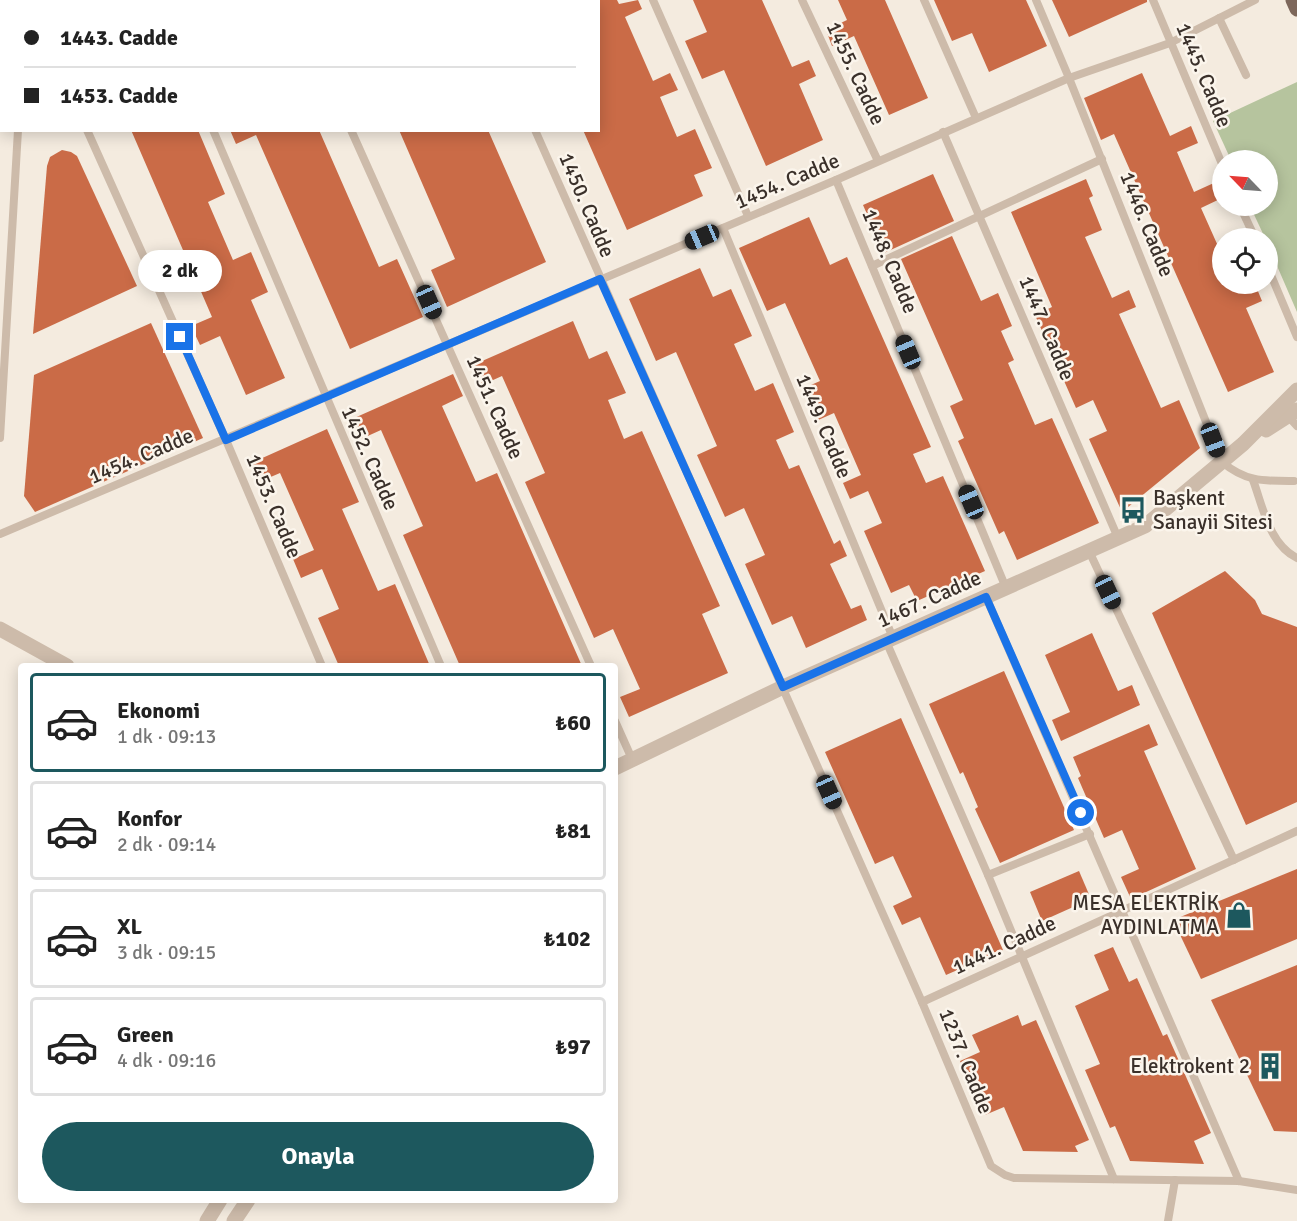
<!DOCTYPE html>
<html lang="tr">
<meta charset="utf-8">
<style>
:root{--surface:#fff;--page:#f6f6f6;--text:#222;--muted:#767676;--line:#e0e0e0;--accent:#1d585e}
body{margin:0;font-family:Signika,sans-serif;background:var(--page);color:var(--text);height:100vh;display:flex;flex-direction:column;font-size:22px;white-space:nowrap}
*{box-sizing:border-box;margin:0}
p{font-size:20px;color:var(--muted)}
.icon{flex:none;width:33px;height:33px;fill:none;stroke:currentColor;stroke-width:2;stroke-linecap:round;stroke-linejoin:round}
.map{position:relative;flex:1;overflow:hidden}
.details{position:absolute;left:18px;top:663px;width:600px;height:540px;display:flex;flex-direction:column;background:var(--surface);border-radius:6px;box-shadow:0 3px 15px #0003}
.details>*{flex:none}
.top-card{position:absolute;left:0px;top:0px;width:600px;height:132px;box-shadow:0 3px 15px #0003;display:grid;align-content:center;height:132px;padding:0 24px;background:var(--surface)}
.needle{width:39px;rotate:295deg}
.buttons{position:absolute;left:1212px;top:150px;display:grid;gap:12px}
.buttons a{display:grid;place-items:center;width:66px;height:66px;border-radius:50%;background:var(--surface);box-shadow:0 3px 15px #0003;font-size:30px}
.end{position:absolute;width:27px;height:27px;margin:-14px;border:8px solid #1a73e8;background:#fff;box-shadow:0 0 0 3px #fff}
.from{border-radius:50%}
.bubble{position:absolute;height:42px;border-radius:21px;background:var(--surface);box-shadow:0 3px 15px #0003;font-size:20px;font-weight:700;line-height:42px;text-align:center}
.car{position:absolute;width:18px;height:36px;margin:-18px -9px;border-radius:8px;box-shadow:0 0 4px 2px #0007;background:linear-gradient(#222 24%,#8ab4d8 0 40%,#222 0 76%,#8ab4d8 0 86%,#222 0)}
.top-card b{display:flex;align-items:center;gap:21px;height:57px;font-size:22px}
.top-card b+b{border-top:2px solid var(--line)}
.top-card i{width:15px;height:15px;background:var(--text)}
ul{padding:10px 0 0;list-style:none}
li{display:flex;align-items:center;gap:18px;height:99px;margin:0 12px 9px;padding:0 12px;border:3px solid var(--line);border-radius:6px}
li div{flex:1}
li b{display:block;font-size:22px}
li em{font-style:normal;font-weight:700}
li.on{border-color:var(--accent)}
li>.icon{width:54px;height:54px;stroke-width:1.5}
.primary-button{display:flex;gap:12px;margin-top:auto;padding:12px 24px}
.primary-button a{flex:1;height:69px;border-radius:36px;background:var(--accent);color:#fff;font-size:24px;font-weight:700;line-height:69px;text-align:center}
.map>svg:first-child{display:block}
</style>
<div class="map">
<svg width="1297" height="1221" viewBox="0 0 1297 1221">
<rect width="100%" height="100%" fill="#f4ebdf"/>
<path fill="#b6c49e" d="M1297,82V312L1268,245V238H1265L1250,206H1268V160H1231L1213,121Z"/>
<g fill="#ca6b47">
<path d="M598,0H617L619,4L638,0L642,9L625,17L653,81L670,73L678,90L660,97L677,137L695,129L712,168L694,175L703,196L627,230L583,130H598Z"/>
<path d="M693,0H762L792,67L809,60L816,76L799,84L823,140L766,166L724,70L702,79L685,41L707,32Z"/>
<path d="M838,0H885L928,98L889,115L854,36L832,46L826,30L847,20Z"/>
<path d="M934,0H1026L1047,46L989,72L972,33L952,41Z"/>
<path d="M1052,0H1147V2L1069,37Z"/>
<path d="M1142,73L1170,136L1191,126L1198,143L1177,152L1194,192L1216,182L1222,198L1201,208L1222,255V284H1255L1262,301L1246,308L1274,372L1228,392L1114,134L1101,140L1084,98Z"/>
<path d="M131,130H198L225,194L208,202L233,260L251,252L268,292L251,300L285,378L246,395L220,336L200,345L191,326L212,317Z"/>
<path d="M230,130H319L379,267L397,259L423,317L350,349L256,135L236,144Z"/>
<path d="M399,130H488L546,262L447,307L431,270L455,259Z"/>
<path d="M62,150L71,152L77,156L137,286L33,334L47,166L50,157Z"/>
<path d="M933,174L954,221L884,253L863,205Z"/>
<path d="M1086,179L1093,196L1089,198L1102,230L1085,237L1112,298L1129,290L1136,307L1119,314L1161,408L1179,400L1200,448L1122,512L1089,439L1107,431L1093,400L1076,408L1035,315L1052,307L1011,212Z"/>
<path d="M809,217L830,265L847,257L931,447L913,454L926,483L943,476L985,571L917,601L909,585L891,593L864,531L882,523L868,491L850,499L843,483L861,475L834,413L816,421L802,389L820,381L785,303L767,311L739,248Z"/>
<path d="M952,236L981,301L998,293L1012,326L1001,331L1014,360L1008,363L1035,425L1052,418L1099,523L1017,560L1004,531L999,534L958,441L964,438L950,406L963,400L901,259Z"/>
<path d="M700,268L713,297L731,289L752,336L734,344L755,391L773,383L794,432L776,440L789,469L799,465L834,544L840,540L847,556L830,564L851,609L861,605L867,620L806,648L792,616L772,625L745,564L765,555L744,508L725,517L697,455L717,446L676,352L656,361L629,299Z"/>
<path d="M573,321L589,359L607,351L626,393L608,400L624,439L642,431L720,606L702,614L728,673L629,717L620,697L640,689L613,629L594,638L525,482L545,473L502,376L482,385L473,365Z"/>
<path d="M151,323L203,438L35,512L24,496L34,375Z"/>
<path d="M453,374L463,396L442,406L476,482L497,473L582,666H460L403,535L423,526L381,430L361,439L352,419Z"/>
<path d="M327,429L359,502L342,509L378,591L395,584L430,666H339L318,618L339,609L322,569L301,578L293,559L314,550L280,473L259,482L251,463Z"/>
<path d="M1225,571L1255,600L1262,614L1297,627V802L1246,825L1152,613Z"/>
<path d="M1092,633L1118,691L1132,685L1140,705L1061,741L1052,720L1070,712L1045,655Z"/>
<path d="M1004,671L1074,830L1000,863L975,809L978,807L963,772L960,774L929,704Z"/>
<path d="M901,718L1003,950L946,975L920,917L902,925L893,906L912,897L893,856L875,864L825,752Z"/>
<path d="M1149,724L1158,745L1144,751L1196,869L1131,899L1121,877L1139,869L1122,830L1104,838L1078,778L1081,776L1073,757Z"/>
<path d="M1297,869V939L1201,979L1173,920Z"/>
<path d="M1079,871L1091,899L1042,921L1030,892Z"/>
<path d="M1113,947L1129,982L1137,978L1163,1036L1167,1034L1211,1133L1194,1141L1204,1164L1130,1161L1115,1126L1110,1128L1085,1070L1100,1064L1075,1006L1109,990L1094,955Z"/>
<path d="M1297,965V1132L1274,1131L1211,1000Z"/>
<path d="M1018,1015L1022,1026L1036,1020L1089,1140L1075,1146L1078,1152L1023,1151L1004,1107L985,1115L960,1061L980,1052L972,1035Z"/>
</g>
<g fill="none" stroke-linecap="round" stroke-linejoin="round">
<g stroke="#cdbbaa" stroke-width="8">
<path d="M31,0V2"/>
<path d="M157,0L158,2"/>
<path d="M479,0V2"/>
<path d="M653,0L748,216"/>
<path d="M802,0L878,161"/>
<path d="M924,0L976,118"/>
<path d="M1036,0L1069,78L1222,462C1246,482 1263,481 1294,481"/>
<path d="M1153,0L1222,164"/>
<path d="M298,2L301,0"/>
<path d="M1219,18L1246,75"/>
<path d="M0,93H2"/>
<path d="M87,130L226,440L322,666"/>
<path d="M213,130L441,666"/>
<path d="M351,130L591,666"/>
<path d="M535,130L922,1002L991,1166L1005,1175L1014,1178L1239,1181L1297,1190"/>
<path d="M943,132L1118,538"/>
<path d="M836,180L1006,588"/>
<path d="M1240,206L1255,238"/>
<path d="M723,228L893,638"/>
<path d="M872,266L1102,159"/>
<path d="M1268,268L1297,337"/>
<path d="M1288,416L1297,426"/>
<path d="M0,438L18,130"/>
<path d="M1253,480C1263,507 1269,544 1297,558"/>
<path d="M0,534L836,180L1069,78L1170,43L1255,0"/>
<path d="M1089,551L1234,860"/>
<path d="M986,597L1239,1181"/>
<path d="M886,641L988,875L1114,1179"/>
<path d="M615,721L632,759"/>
<path d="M988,875L1090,834"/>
<path d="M922,1002L1297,831"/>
<path d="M1168,1221L1175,1180"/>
</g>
<g stroke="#cdbbaa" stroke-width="15">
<path d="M1266,430L1297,410"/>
<path d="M0,629L67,666"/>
<path d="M615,768L783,687L1145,526L1243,444L1297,390"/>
<path d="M207,1221L220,1200"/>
<path d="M234,1221L248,1200"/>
</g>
<path stroke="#7d675b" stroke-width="15" d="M1293,0L1297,9"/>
</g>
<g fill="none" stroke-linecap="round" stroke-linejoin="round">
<path stroke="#1a73e8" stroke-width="8" d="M180,337L226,440L600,279L783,687L986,597L1081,813"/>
</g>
<defs>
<symbol id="bus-bare" viewBox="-9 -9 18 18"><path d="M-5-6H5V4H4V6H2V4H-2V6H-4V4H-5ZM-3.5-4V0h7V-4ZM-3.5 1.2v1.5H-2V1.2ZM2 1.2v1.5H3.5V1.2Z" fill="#1d585e" stroke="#fbf5ec" stroke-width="2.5" paint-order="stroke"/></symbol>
<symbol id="shop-bare" viewBox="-9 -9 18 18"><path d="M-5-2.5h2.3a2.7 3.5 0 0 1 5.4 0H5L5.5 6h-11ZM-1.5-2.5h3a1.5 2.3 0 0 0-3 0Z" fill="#1d585e" stroke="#fbf5ec" stroke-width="2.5" paint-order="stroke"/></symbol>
<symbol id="building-bare" viewBox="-9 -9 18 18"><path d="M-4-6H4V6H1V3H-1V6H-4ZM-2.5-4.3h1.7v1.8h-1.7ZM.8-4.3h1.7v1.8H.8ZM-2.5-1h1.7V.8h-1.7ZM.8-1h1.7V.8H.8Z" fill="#1d585e" stroke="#fbf5ec" stroke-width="2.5" paint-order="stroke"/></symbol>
</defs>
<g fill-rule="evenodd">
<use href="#bus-bare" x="1114" y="491" width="38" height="38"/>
<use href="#shop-bare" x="1220" y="896" width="38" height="38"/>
<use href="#building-bare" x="1251" y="1047" width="38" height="38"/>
</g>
<g text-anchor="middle" stroke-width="5" stroke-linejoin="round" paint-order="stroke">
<g font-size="21" fill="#3a302a" stroke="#fbf5ec">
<text transform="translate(856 73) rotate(65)" y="7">1455. Cadde</text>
<text transform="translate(1204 75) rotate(67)" y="7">1445. Cadde</text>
<text transform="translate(787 181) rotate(-23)" y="7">1454. Cadde</text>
<text transform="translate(587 205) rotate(67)" y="7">1450. Cadde</text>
<text transform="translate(1147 224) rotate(68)" y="7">1446. Cadde</text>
<text transform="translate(890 261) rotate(67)" y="7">1448. Cadde</text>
<text transform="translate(1047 328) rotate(67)" y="7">1447. Cadde</text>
<text transform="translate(495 407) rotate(66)" y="7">1451. Cadde</text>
<text transform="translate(824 426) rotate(67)" y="7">1449. Cadde</text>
<text transform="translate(141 456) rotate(-23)" y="7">1454. Cadde</text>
<text transform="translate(370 458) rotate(66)" y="7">1452. Cadde</text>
<text transform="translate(274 506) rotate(67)" y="7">1453. Cadde</text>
<text transform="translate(929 599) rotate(-24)" y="7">1467. Cadde</text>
<text transform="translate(1004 945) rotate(-25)" y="7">1441. Cadde</text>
<text transform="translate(966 1061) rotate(68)" y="7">1237. Cadde</text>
</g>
<g font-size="21" fill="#3a302a" stroke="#fbf5ec" text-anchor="end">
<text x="1153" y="505" text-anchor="start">Başkent<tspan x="1153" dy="24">Sanayii Sitesi</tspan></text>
<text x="1219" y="910">MESA ELEKTRİK<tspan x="1219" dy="24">AYDINLATMA</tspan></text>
<text x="1250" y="1073">Elektrokent 2</text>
</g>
</g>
</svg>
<div class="buttons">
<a><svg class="needle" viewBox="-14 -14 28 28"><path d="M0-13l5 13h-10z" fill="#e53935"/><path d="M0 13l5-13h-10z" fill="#767676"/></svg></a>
<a><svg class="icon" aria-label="locate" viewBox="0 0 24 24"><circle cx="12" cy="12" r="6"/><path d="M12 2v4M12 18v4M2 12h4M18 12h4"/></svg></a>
</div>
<i class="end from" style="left:1081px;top:813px"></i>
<i class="end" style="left:180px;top:337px"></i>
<div class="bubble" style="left:138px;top:250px;width:84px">2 dk</div>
<i class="car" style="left:702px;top:237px;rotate:247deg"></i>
<i class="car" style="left:429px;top:302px;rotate:156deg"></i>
<i class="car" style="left:908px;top:352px;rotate:337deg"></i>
<i class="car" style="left:1213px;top:440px;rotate:159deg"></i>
<i class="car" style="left:971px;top:502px;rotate:337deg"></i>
<i class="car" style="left:1108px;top:592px;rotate:155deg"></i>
<i class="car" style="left:829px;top:792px;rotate:156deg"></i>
<div class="top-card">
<b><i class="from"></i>1443. Cadde</b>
<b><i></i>1453. Cadde</b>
</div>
<section class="details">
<ul>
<li class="on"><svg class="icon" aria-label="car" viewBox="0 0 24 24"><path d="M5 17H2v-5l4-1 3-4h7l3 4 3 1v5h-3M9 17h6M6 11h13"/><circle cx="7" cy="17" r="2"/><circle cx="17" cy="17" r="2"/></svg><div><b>Ekonomi</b><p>1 dk · 09:13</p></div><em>₺60</em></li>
<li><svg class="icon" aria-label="car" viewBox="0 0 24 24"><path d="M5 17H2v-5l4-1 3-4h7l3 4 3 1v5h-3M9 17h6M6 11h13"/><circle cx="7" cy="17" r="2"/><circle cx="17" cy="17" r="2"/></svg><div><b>Konfor</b><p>2 dk · 09:14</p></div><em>₺81</em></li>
<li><svg class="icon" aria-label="car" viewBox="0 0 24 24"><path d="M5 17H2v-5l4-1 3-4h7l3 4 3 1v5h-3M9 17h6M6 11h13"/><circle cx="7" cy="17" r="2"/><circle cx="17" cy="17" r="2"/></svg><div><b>XL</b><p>3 dk · 09:15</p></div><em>₺102</em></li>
<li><svg class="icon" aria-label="car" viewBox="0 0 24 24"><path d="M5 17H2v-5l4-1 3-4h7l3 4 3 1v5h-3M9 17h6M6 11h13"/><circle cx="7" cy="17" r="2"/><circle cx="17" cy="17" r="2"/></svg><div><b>Green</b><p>4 dk · 09:16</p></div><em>₺97</em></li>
</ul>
<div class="primary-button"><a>Onayla</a></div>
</section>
</div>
